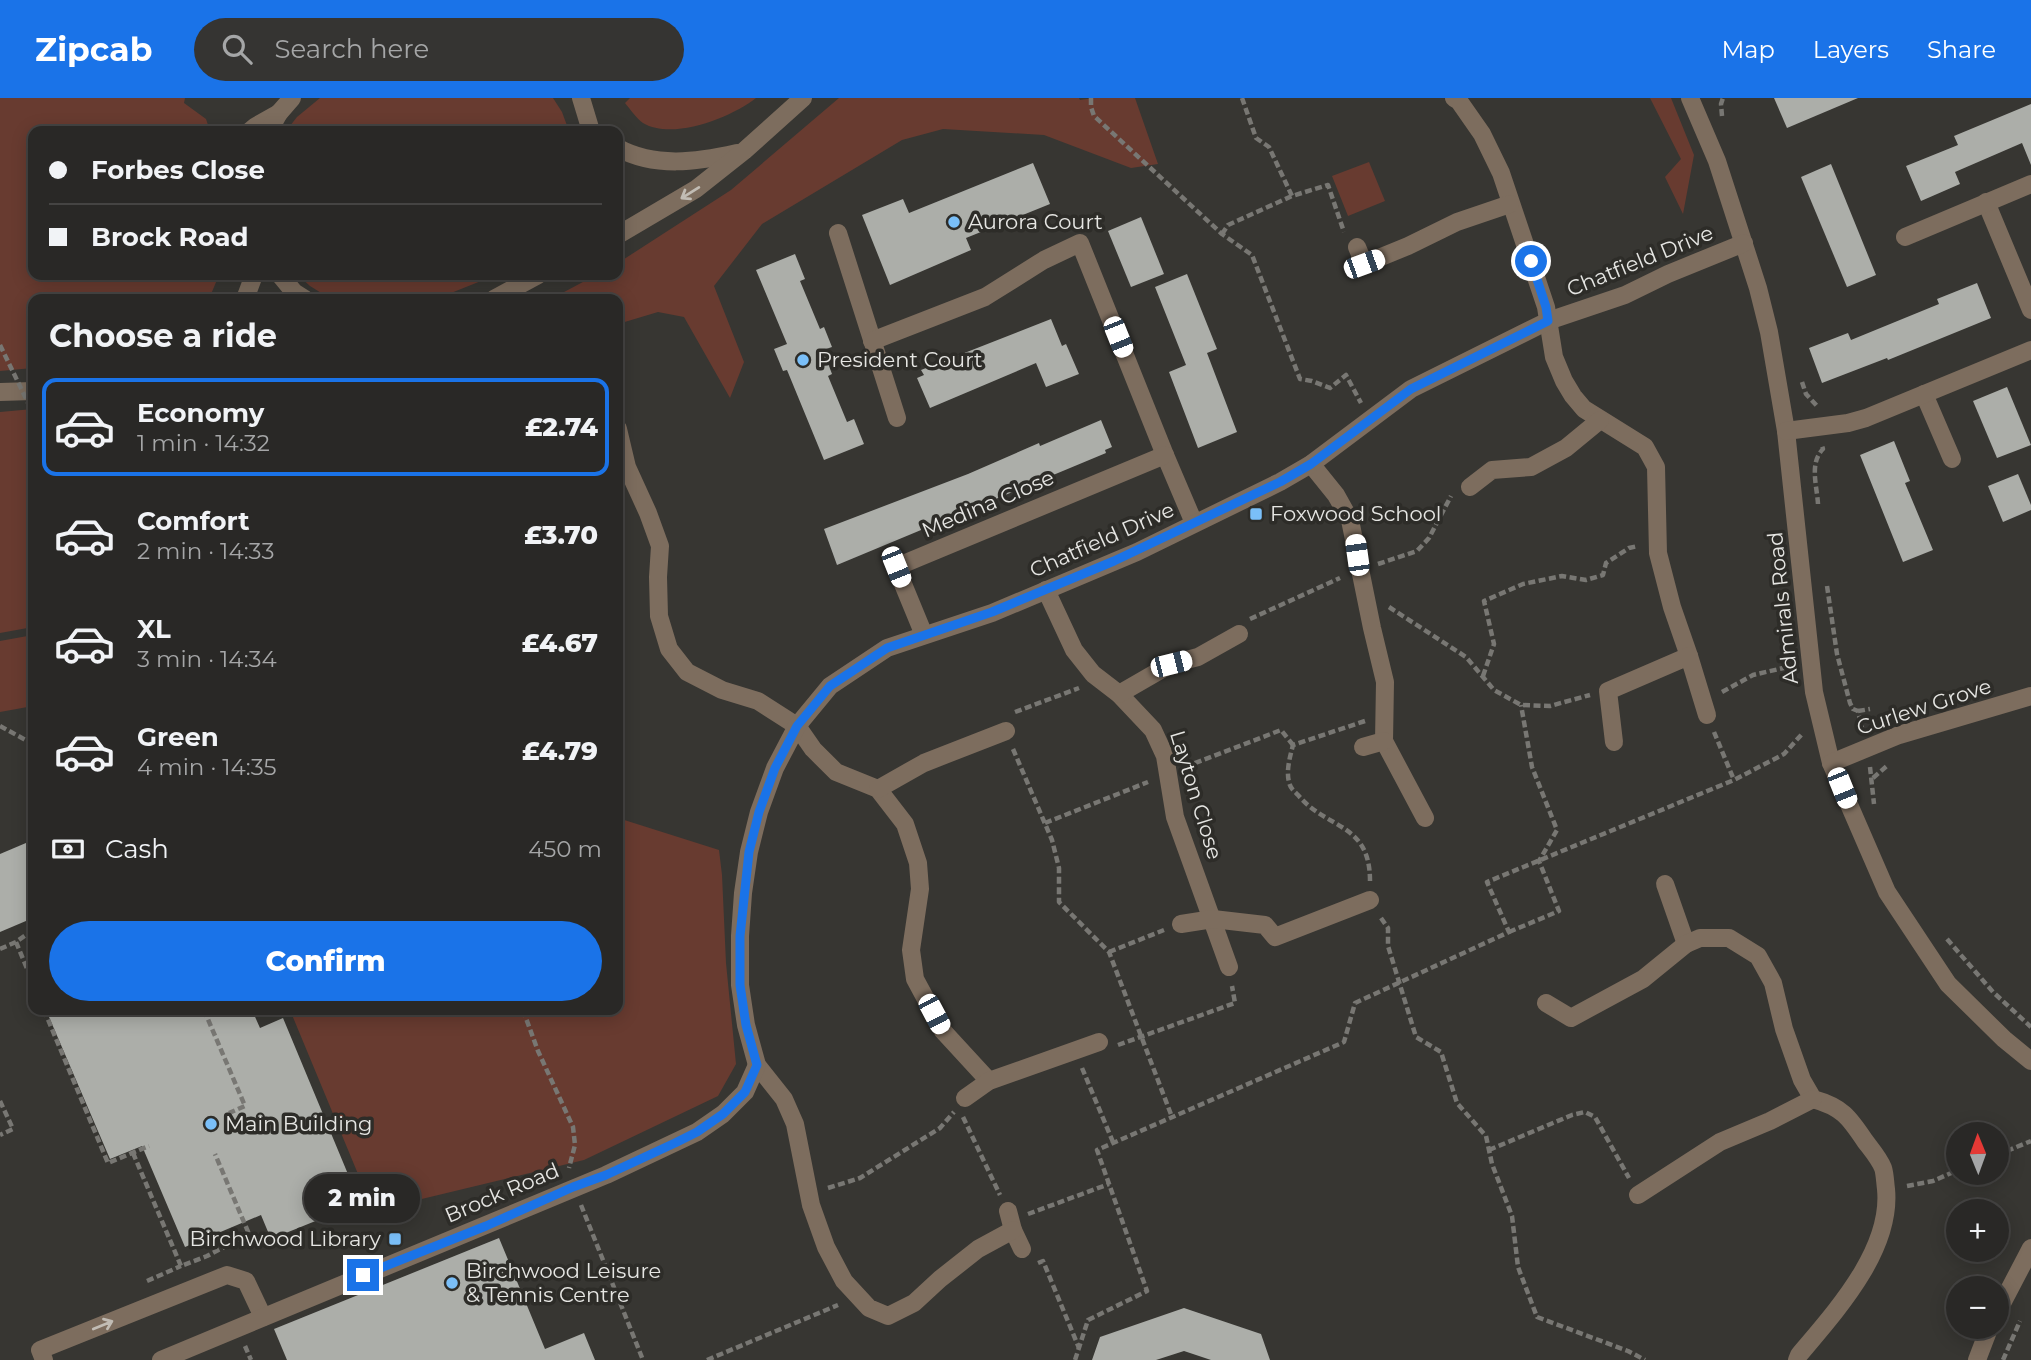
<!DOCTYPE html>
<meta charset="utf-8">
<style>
:root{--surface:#292826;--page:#353432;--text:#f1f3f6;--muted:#a5a6a7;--line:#454443;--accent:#1a73e8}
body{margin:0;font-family:Montserrat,sans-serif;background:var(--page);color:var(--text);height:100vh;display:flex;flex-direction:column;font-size:26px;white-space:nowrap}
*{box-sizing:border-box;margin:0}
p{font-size:23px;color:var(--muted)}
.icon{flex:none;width:38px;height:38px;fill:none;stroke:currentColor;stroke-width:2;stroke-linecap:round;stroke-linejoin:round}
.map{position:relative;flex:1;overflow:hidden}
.panel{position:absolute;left:28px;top:196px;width:595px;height:721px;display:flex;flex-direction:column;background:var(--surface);border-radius:14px;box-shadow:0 4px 18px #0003,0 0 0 2px var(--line)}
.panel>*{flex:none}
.top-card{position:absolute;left:28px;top:28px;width:595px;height:154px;border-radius:14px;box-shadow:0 4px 18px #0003,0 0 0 2px var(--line);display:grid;align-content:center;height:154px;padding:0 21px;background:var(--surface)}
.needle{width:46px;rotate:359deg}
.controls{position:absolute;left:1946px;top:1024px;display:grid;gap:14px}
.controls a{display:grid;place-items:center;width:63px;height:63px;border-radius:50%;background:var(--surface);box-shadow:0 4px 18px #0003,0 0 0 2px var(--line);font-size:35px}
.end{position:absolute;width:32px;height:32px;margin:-16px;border:9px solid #1a73e8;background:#fff;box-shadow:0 0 0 4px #fff}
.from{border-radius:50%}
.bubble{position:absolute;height:49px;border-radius:24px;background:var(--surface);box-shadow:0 4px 18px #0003,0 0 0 2px var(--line);font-size:23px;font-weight:800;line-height:49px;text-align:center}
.car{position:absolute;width:21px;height:42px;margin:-21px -10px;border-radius:9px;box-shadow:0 0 5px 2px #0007;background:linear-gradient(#fff 24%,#345 0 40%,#fff 0 76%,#345 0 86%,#fff 0)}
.top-card b{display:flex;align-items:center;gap:24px;height:66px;font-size:26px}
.top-card b+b{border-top:2px solid var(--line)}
.top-card i{width:18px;height:18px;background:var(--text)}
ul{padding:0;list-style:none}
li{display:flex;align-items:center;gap:21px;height:98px;margin:0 14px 10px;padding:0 7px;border:4px solid transparent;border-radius:14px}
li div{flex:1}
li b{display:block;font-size:26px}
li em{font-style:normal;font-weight:800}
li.on{border-color:var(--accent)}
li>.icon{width:63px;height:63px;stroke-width:1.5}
h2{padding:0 21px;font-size:32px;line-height:84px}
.pay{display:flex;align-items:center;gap:18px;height:77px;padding:0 21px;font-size:26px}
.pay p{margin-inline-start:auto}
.button{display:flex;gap:14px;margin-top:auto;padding:14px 21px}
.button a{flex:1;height:80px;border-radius:42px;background:var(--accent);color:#fff;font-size:28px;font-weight:800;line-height:80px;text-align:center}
header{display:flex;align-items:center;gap:42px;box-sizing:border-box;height:98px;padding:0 35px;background:var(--accent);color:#fff}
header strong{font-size:33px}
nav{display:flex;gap:38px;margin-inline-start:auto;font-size:24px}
.search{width:490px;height:63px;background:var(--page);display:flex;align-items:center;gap:18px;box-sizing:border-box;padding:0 24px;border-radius:38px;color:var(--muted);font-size:26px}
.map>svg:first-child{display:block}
</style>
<header>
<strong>Zipcab</strong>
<div class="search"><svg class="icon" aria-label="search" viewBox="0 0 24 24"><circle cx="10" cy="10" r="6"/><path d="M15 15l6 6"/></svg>Search here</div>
<nav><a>Map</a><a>Layers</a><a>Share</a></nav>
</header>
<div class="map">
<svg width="2031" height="1262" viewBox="0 0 2031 1262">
<rect width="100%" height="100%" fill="#373632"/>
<g fill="#683b30">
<path d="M0,0H185L184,5L206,21L210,33H33V177H219L209,201H33V270L0,273Z"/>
<path d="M320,0H553L562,14L569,33H286L297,19Z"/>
<path d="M630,0H756C732,19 673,43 643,25C637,21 630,11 625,5Z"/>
<path d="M839,0H1079L1080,2L1094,0H1135L1158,66L1131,70L1044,37L943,31L902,42L762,126L714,188L744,264L730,300L684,219L658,214L618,226V201H551L596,177H618V165L731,92Z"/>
<path d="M1650,0H1671L1694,57L1683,116L1665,79L1681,61Z"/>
<path d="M1369,64L1385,103L1348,118L1332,78Z"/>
<path d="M298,177H496L436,201H331L310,188Z"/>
<path d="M33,311V529L0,535V314Z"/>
<path d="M33,537V608L0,614V543Z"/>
<path d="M618,720L719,752L722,777L726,865L736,966L718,998L584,1062L401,1106L368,1100L290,912H618Z"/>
</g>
<g fill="#acaea9">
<path d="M1774,0H1858L1787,30Z"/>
<path d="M2031,6V67L2022,45L1955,74L1960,86L1921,103L1906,68L1958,47L1954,38Z"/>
<path d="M1033,65L1050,106L966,140L971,152L890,187L862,117L903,101L909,115Z"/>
<path d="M1831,66L1876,177L1847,189L1801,79Z"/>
<path d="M1141,119L1164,176L1131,189L1108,133Z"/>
<path d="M795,156L805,181L800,183L820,231L824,229L832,249L823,252L832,276L828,278L847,324L854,321L864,346L824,362L787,272L783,273L774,251L787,246L756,172Z"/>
<path d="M1187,176L1217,251L1207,255L1237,334L1198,350L1169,274L1186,267L1155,189Z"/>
<path d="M1977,185L1991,220L1888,262L1887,260L1822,285L1809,250L1848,235L1851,242L1939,206L1937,201Z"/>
<path d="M1051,221L1062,248L1066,246L1079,276L1046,289L1036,265L930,310L917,280L924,277L921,272Z"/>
<path d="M2007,289L2031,347L1997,360L1973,303Z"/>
<path d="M1101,322L1112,349L1105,352L1106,355L837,467L824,431L968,376L1039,345L1040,348Z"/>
<path d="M1894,343L1910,383L1905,385L1933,452L1903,464L1860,357Z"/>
<path d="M2018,376L2031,407V412L2003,424L1988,388Z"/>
<path d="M33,742V820L0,834V756Z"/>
<path d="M46,912H252L260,930L283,920L360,1105L271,1141L261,1117L185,1149L142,1048L110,1061Z"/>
<path d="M499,1140L545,1251L584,1235L595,1262H287L274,1231Z"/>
<path d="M1184,1210L1261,1236L1270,1262H1211L1184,1253L1156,1262H1092L1100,1239Z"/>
</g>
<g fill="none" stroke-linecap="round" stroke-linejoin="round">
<g stroke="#787773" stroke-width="4.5" stroke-dasharray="7 3.5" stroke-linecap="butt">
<path d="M1091,0V9L1094,18L1222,136L1252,157L1300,281L1312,283L1330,290L1346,277L1361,305"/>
<path d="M1242,0L1256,40L1269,49L1292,98L1328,87L1344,134"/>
<path d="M1722,18L1721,6L1723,0"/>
<path d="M1222,136L1228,127L1292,98"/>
<path d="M1802,284L1806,296L1817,308"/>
<path d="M1818,406C1817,388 1809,365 1823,351L1822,348"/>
<path d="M1378,466L1417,453L1429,440L1451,398"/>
<path d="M1827,488L1837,556L1850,605L1853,611L1858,613L1862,630"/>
<path d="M1389,509L1466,559L1494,592L1521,607L1550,608L1590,597"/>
<path d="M1250,521L1340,480"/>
<path d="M1483,578L1494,546L1484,503L1523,486L1562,478L1586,482L1603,477L1606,465L1629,450L1638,448"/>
<path d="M1722,594L1753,577L1792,568"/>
<path d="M1858,613L1870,611"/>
<path d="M1015,614L1079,590"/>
<path d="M1365,623L1293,647C1290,659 1286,672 1289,684C1290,690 1294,693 1298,697C1327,732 1370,724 1370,783"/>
<path d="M0,628L33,646"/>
<path d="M1714,634L1734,682"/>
<path d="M1013,651L1052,742L1059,770V804L1109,854L1172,1019"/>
<path d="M1185,669L1281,632L1293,647"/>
<path d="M1870,669L1874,706"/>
<path d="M1873,680L1888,667"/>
<path d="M1045,725L1148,684"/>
<path d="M1381,820L1388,830V848L1416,939L1441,954L1457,1005L1486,1038L1492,1066L1512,1118L1518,1169L1537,1219L1628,1253L1645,1262"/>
<path d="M1509,834L1559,813L1539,763L1557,732L1532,669L1521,607"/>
<path d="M1947,841L1993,894L2031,929"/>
<path d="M16,844L33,885"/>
<path d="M0,851L16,844L33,832"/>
<path d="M1109,854L1164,832"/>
<path d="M44,912L108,1065L149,1048"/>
<path d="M204,912L245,1008L229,1015"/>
<path d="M523,912L538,953L573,1029L575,1047L569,1070"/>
<path d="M1118,947L1235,905L1232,888"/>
<path d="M1082,970L1113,1044"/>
<path d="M0,1003L13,1031L0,1037"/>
<path d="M963,1019L1000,1097"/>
<path d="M1489,1052L1572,1017L1585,1014L1595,1019L1629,1080"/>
<path d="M133,1055L181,1168L207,1158L249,1136L215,1056"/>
<path d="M1997,1057L2031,1043"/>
<path d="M1907,1088L1933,1083L1958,1072"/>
<path d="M828,1090L860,1080L940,1030L954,1014"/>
<path d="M581,1107L643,1262"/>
<path d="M1028,1116L1109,1086"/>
<path d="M1038,1165L1043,1163L1079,1250"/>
<path d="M147,1183L181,1168"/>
<path d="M245,1248L251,1262"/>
<path d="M707,1262L838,1207"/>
<path d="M1075,1262L1088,1222L1147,1193L1097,1052L1344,944L1355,905L1509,834L1487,784L1734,682L1784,656L1802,636"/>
<path d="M2003,1262L2020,1223"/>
</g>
<g stroke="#7d6d5e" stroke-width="18">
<path d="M581,0L591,33"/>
<path d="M1454,0L1459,3L1482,36L1501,75L1546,209L1554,259L1564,283L1573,298L1584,311L1645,349L1656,369L1658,455L1672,509L1689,558"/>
<path d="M1690,0L1717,63L1758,190L1769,234L1786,333L1814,594L1831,665L1887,794L1948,886L2004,941L2031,963"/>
<path d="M250,33L256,28L279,15"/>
<path d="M269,33L279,15L292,0"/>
<path d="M618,50C655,70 697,64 737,55"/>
<path d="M1986,104L2031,212"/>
<path d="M838,135L897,320"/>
<path d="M618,137L696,91L744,53L803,0"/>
<path d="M1905,139L2031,86"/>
<path d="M1357,149L1364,166L1408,148L1457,124L1510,106"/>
<path d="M280,177L294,194L305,201"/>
<path d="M245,201L254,177"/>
<path d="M494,201L538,177"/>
<path d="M872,243L985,199L1044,162L1080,145L1165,357L1194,425"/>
<path d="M0,294L33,293"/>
<path d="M1924,296L1952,361"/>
<path d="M618,331L627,369L648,415L660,448L658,479L659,518L669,551L687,574L722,592L758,603L797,628L813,651L836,674L878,691L905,726L918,765L920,791L911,852L915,881L943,933L989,983"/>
<path d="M1786,333L1848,325L1866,320L2031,252"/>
<path d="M1311,366L1336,397L1350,422L1372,530L1385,584L1384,643L1425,720"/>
<path d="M1470,389L1492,372L1531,369L1566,350L1600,322"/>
<path d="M1046,492L1074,552L1093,576L1119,596L1153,632L1165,658L1175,719L1229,869"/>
<path d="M924,537L896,469L1165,357"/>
<path d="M1119,596L1171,566L1198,559L1239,536"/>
<path d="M1614,644L1608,593L1689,558L1707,617"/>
<path d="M1363,649L1384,643"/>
<path d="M1831,665L1899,637L2031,598"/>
<path d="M878,691L924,665L1006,633"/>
<path d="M1665,786L1686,846"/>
<path d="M1181,826L1213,821L1265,827L1275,839L1370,802"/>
<path d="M1546,905L1571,920L1643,881L1686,846L1700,840H1729L1758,858L1773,885L1784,931L1802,982L1813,1001C1842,1009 1849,1019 1865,1043C1871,1051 1879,1060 1883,1070C1885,1076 1885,1084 1886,1091C1892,1152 1836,1213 1799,1257L1797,1262"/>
<path d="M965,1000L989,983L1099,944"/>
<path d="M1638,1097L1720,1044L1770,1023L1813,1001"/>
<path d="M1008,1113L1013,1132L1022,1151"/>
<path d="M1013,1132L978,1151L940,1181L914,1205L888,1218L869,1210L844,1183L826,1149L811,1107L795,1026L784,1001L757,967L746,927L740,887V838L743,795L749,754L759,714L775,670L797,628L830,588L887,550L992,515L1137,454L1280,384L1311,366L1411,291L1548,223L1625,197L1668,176L1744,145"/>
<path d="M1997,1215L2031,1150"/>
<path d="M44,1262L40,1252L227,1177L246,1183L263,1219"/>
<path d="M161,1262L606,1077L697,1034L723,1016L745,994L757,967"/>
<path d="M1977,1262L1990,1228"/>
</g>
<path stroke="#787773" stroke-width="4.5" stroke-dasharray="7 3.5" stroke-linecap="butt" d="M0,247L33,315"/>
</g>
<defs><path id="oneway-shaft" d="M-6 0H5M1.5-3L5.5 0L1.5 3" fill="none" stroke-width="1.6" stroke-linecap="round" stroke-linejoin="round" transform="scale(1.75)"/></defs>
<g stroke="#c1bcb4">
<use href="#oneway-shaft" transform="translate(690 95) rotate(148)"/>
<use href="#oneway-shaft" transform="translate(103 1227) rotate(-22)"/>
</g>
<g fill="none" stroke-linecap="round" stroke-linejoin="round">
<path stroke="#1a73e8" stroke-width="9" d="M363,1177L486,1128L573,1089L606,1077L675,1045L697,1034L723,1016L745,994L757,967L746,927L740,887V838L749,754L759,714L775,670L797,628L830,588L887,550L992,514L1114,463L1280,384L1311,366L1411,291L1548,223L1546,209L1531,163"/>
</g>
<g fill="#7abff8" stroke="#2d2c28" stroke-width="2.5">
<circle cx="954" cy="124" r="7"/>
<circle cx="803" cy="262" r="7"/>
<rect x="1249" y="409" width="14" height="14" rx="3.5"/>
<circle cx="211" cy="1026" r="7"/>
<rect x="388" y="1134" width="14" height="14" rx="3.5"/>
<circle cx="452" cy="1185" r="7"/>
</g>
<g text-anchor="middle" stroke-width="7" stroke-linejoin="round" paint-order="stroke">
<g font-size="21" fill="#e6e6e3" stroke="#2d2c28" text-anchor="start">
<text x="968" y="131">Aurora Court</text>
<text x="817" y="269">President Court</text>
<text x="1270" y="423">Foxwood School</text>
<text x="225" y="1033">Main Building</text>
<text x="381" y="1148" text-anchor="end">Birchwood Library</text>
<text x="466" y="1180">Birchwood Leisure<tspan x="466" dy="24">&amp; Tennis Centre</tspan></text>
</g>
<g font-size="21" fill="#e6e6e3" stroke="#2d2c28">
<text transform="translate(1640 163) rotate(-22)" y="7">Chatfield Drive</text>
<text transform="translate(988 406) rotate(-23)" y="7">Medina Close</text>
<text transform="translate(1102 442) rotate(-24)" y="7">Chatfield Drive</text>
<text transform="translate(1783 510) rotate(-96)" y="7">Admirals Road</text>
<text transform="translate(1924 609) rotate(-18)" y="7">Curlew Grove</text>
<text transform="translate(1196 697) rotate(73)" y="7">Layton Close</text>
<text transform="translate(502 1095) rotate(-23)" y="7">Brock Road</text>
</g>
</g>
</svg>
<div class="controls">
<a><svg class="needle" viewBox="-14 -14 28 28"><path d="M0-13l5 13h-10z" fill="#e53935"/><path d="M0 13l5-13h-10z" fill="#a5a6a7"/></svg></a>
<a>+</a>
<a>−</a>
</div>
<i class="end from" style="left:1531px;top:163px"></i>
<i class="end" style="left:363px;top:1177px"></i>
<div class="bubble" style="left:304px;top:1076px;width:116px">2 min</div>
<i class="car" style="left:1364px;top:166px;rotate:70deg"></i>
<i class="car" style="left:1118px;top:239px;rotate:158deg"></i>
<i class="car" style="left:1357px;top:457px;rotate:352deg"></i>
<i class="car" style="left:896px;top:469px;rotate:158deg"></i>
<i class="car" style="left:1171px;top:566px;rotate:76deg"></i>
<i class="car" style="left:1842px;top:690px;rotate:158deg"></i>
<i class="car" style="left:934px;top:916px;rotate:152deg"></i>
<div class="top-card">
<b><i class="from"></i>Forbes Close</b>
<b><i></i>Brock Road</b>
</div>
<section class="panel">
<h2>Choose a ride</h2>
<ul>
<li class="on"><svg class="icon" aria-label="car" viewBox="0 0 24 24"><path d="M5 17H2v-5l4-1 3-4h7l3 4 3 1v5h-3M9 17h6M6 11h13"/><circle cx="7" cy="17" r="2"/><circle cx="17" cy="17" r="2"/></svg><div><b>Economy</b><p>1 min · 14:32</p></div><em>£2.74</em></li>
<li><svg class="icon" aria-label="car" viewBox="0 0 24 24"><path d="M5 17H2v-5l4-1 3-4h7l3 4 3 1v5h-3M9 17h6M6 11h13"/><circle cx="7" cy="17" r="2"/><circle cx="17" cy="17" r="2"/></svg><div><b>Comfort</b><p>2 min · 14:33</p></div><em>£3.70</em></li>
<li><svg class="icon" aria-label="car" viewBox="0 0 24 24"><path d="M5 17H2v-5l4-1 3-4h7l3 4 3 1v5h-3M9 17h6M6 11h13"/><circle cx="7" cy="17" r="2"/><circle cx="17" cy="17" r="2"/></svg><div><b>XL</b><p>3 min · 14:34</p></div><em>£4.67</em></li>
<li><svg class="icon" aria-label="car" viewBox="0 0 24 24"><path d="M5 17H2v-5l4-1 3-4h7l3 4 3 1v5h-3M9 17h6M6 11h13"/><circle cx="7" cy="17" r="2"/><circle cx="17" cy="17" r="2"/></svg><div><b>Green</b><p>4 min · 14:35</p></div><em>£4.79</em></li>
</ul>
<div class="pay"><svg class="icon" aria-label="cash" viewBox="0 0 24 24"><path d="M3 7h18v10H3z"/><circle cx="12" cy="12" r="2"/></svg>Cash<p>450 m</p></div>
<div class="button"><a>Confirm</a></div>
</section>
</div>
